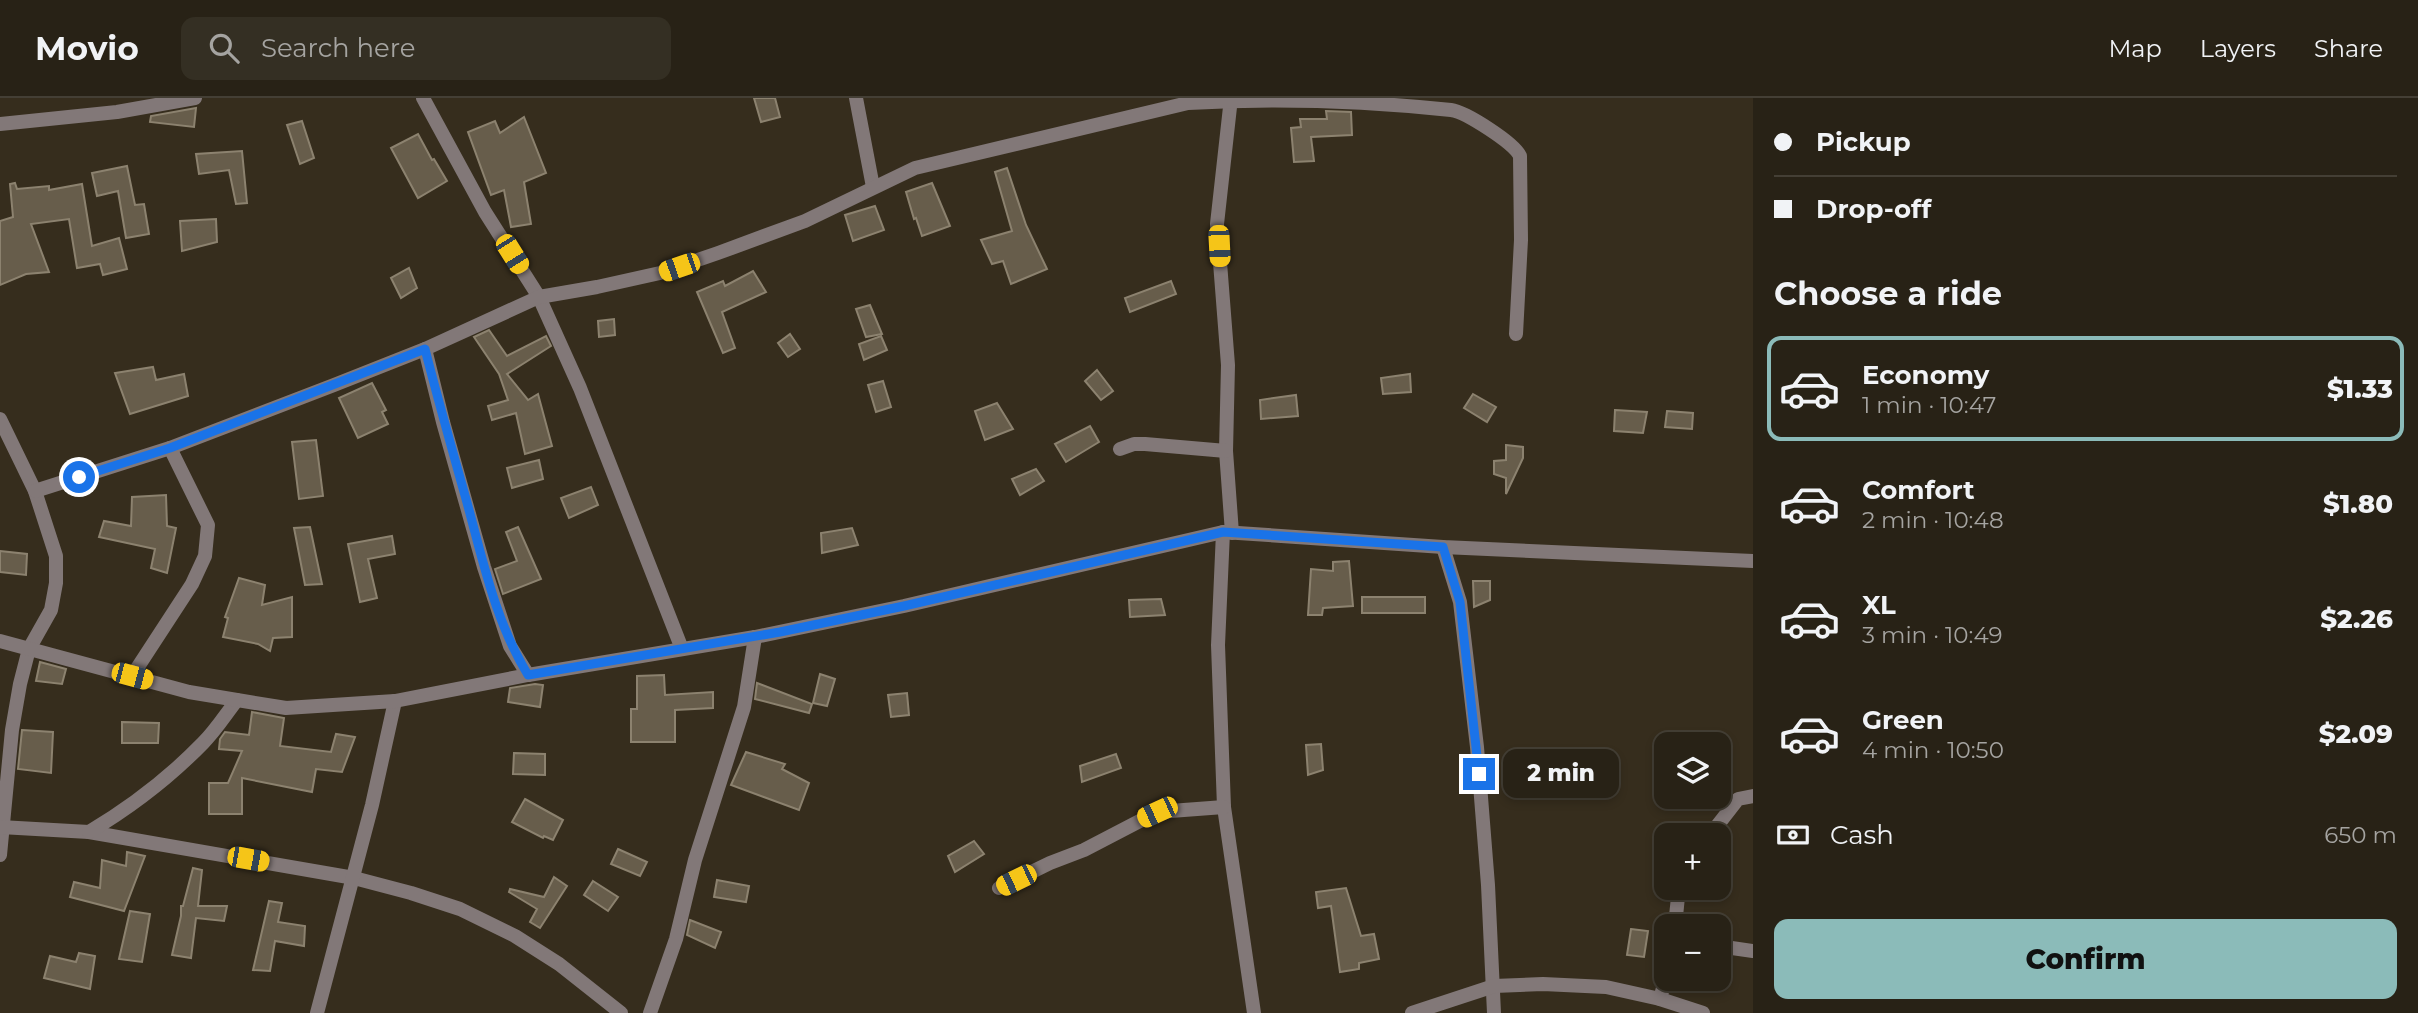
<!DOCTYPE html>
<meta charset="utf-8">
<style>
:root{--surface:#282216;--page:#342f23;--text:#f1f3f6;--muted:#a5a4a1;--line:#443f35;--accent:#8bbbb9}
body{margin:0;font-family:Montserrat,sans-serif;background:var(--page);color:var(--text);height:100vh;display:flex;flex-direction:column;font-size:26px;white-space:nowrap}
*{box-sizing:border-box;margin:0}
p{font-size:23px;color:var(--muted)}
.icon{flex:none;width:38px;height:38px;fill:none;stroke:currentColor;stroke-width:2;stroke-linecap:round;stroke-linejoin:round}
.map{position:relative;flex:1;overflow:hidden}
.drawer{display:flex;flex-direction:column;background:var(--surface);width:665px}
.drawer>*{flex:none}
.top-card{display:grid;align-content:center;height:154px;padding:0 21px;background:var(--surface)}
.fabs{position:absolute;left:1654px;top:634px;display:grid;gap:14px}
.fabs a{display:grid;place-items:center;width:77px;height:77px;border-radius:14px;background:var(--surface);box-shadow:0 4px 10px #0003,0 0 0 2px var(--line);font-size:35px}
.end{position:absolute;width:32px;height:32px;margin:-16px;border:9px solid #1a73e8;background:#fff;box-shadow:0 0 0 4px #fff}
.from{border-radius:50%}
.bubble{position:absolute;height:49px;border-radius:14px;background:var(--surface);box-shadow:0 4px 10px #0003,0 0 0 2px var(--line);font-size:23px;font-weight:800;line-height:49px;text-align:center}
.car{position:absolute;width:21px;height:42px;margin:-21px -10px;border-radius:9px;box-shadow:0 0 5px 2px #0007;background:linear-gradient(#f5c518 24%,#345 0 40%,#f5c518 0 76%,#345 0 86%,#f5c518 0)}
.top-card b{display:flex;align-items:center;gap:24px;height:66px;font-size:26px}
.top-card b+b{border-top:2px solid var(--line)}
.top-card i{width:18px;height:18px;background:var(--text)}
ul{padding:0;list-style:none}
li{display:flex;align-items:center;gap:21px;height:105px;margin:0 14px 10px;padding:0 7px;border:4px solid transparent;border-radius:14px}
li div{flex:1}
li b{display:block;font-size:26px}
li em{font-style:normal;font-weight:800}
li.on{border-color:var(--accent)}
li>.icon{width:63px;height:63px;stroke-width:1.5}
h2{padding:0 21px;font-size:32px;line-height:84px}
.pay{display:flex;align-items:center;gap:18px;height:77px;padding:0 21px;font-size:26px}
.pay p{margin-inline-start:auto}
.button{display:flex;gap:14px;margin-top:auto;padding:14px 21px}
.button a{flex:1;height:80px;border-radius:14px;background:var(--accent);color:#111;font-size:28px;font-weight:800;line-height:80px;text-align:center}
header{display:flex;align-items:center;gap:42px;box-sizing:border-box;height:98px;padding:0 35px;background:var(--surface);border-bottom:2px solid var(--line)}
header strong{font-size:33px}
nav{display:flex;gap:38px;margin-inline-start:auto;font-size:24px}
.search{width:490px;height:63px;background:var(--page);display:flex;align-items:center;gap:18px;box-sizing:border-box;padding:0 24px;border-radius:14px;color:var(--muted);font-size:26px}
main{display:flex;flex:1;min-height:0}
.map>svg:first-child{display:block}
</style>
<header>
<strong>Movio</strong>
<div class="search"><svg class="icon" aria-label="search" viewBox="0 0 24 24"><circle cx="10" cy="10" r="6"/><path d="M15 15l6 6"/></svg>Search here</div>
<nav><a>Map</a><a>Layers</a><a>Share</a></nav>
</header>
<main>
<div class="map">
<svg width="1753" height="915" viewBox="0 0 1753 915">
<rect width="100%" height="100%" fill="#362d1d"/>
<g fill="#675d4b" stroke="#8c826f" stroke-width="2">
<path d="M754,0H775L780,19L761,24Z"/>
<path d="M196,10L194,29L150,24L151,18Z"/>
<path d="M1326,13L1351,14L1352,37L1311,39L1314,63L1294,64L1291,30L1301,29L1300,21H1327Z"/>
<path d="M524,19L546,75L524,84L531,126L511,129L504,92L491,97L468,34L495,23L500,35Z"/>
<path d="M302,23L314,60L300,66L287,27Z"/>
<path d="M418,36L432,62L434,61L447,83L418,100L391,50Z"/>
<path d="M242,53L247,105L236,106L229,72L199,76L196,56Z"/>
<path d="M127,68L135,107L144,106L149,136L126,140L118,93L97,98L92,75Z"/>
<path d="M1007,70L1026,127L1047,171L1011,186L1003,163L992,166L981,142L1012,133L995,74Z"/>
<path d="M15,85L17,91L49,88V92L82,86L92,148L119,140L127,171L103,177L100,166L77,170L69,121L31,126L49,174L26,176L0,187V123L13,119L10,86Z"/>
<path d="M932,85L950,128L922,138L916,120L914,121L906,94Z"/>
<path d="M875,108L884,132L853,143L845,117Z"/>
<path d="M216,121L217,144L182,153L180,123Z"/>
<path d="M409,170L417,190L401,200L391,180Z"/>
<path d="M753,173L766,194L722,214L735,250L723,255L697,194L723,183L725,188Z"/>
<path d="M1171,183L1176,196L1130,214L1125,200Z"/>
<path d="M870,207L882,236L866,239L856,211Z"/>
<path d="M614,221L615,237L599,239L598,223Z"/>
<path d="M489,232L507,258L546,238L551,248L507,276L528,302L538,296L552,348L525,356L516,315L492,322L488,308L508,302L499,276L474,239Z"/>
<path d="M790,236L800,251L788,259L778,245Z"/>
<path d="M881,238L887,252L864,262L859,246Z"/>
<path d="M153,269L156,282L184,276L188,298L130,316L115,275Z"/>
<path d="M1097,272L1113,293L1101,302L1085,283Z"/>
<path d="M1410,276L1411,294L1383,296L1381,280Z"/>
<path d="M883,283L891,309L876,314L868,287Z"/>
<path d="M372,285L386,312L382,314L388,326L358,340L339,300Z"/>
<path d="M1473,296L1496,309L1487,324L1464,310Z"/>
<path d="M1296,297L1298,318L1261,321L1260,302Z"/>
<path d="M997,305L1013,331L985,342L975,313Z"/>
<path d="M1615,312L1647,314L1643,335L1614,333Z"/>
<path d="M1667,313L1693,315L1692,331L1665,329Z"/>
<path d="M1090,328L1099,344L1066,364L1055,346Z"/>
<path d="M316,342L323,398L299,401L292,344Z"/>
<path d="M1506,347L1523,349V360L1506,396V380L1494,376V363L1506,362Z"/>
<path d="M539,362L543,381L512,390L507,370Z"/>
<path d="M1036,371L1044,383L1020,397L1012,381Z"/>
<path d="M591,389L598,407L569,420L561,400Z"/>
<path d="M166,397L167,428L176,430L167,475L151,470L155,451L99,439L104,423L131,428L132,399Z"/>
<path d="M310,429L322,486L305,487L294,430Z"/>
<path d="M518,429L541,481L503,496L495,471L517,463L506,434Z"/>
<path d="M852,430L858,447L822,455L821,435Z"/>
<path d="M392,438L395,456L368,461L377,500L360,504L348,446Z"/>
<path d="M0,453L27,456L26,477L0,474Z"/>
<path d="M1349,463L1353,508L1323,510L1322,517H1308L1311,471L1333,473V464Z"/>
<path d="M239,480L265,487L262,507L292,499V539L273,540L270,553L258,546L223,539L228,520L225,519Z"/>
<path d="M1473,483H1490V502L1474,509Z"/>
<rect x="1362" y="499" width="63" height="16"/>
<path d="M1161,501L1165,517L1130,519L1129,502Z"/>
<path d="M40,564L66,571L62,586L36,583Z"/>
<path d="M820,576L835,581L827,608L813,605Z"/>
<path d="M664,577L665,597L713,594V610L675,612V644H631V611H637V578Z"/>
<path d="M757,585L812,606L809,615L755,601Z"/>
<path d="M535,586L543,587L540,609L508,604L510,590Z"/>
<path d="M907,595L909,617L891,619L888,597Z"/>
<path d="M252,614L284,620L280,648L331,654L336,636L355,639L342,674L316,671L312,694L242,680V716H209V685H228L242,653L219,651L220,641L225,634L249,637Z"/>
<path d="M122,624L159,625L158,645H122Z"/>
<path d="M22,632L53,634L51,675L18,671Z"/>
<path d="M1321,646L1323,672L1308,677L1306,647Z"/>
<path d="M746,654L785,666L782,671L809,685L799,712L731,687Z"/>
<path d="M514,655L545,656V677L513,676Z"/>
<path d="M1116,656L1121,670L1082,684L1080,668Z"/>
<path d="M525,701L563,722L553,742L544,738L543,740L512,724Z"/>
<path d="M974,743L984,756L955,774L948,758Z"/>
<path d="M618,751L647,764L640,778L611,766Z"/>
<path d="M127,754L145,758L124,813L70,799L74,784L100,790L102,762L126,768Z"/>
<path d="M193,770L202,772L198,808H227L224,823L196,820L191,860L172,857L181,818V808H183Z"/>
<path d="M554,779L567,788L540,830L530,824L537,811L509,794L510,791L544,799Z"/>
<path d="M717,782L749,788L746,804L714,799Z"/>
<path d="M593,783L618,799L608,813L584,797Z"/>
<path d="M1346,790L1361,838L1374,836L1379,861L1359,865V871L1340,874L1331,808L1318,810L1316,794Z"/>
<path d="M269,803L282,805L278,824L305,828L304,848L275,843L270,873L253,872Z"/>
<path d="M130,813L150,816L142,864L119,861Z"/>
<path d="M690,822L721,834L715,850L687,837Z"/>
<path d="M1631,831L1648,833L1644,859L1627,857Z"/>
<path d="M79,855L95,858L90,891L44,880L50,858L76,864Z"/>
</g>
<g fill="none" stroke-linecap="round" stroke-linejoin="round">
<g stroke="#827878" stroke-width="14">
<path d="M423,0L485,114L539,199L580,290L682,551"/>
<path d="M856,0L873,89"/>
<path d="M1231,0L1217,126L1228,267L1226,353L1232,435"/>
<path d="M0,26L117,14L195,0"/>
<path d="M425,251L443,324L484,469L510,548L528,577"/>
<path d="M0,321L35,393L56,458V485L51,512L29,551L20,586L12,632L0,757"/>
<path d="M1120,351L1134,346H1145L1226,353"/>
<path d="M35,393L170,350L334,287L425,251L539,199L597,189L660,175L718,155L805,123L915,70L1188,5C1275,0 1364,3 1451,12C1466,14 1514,45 1520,58L1521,142L1516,236"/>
<path d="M1223,434L1218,547L1224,709L1254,915"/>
<path d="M1443,449L1460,504L1477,649L1488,787L1494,915"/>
<path d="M132,578L192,486L205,458L208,427L170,350"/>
<path d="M0,729L89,734L354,780L411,795L460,811L515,838L559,866L621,915"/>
<path d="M89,734C131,709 169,680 203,645C216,632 226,616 237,602"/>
<path d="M1710,737L1738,701L1753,698"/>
<path d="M999,790L1050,765L1084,752L1157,714L1224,709"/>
<path d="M1675,828L1679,789"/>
<path d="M1718,848L1753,853"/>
<path d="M1660,901L1666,879"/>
<path d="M317,915L372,707L395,603"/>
<path d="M650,915L676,841L695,762L744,609L755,539"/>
<path d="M1412,915L1494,888L1543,886L1606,889L1660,901L1703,915"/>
</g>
<path stroke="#827878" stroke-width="14" d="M0,543L189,594L286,610L395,603L528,577L755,539L904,508L1223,434L1443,449L1753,463"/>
</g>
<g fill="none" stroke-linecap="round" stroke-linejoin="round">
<path stroke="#1a73e8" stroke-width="9" d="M79,379L170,350L425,251C438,302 452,351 466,401C483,462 495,523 528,577L780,534L904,508L1223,434L1443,449L1460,504L1479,676"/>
</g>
</svg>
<div class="fabs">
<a><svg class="icon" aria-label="layers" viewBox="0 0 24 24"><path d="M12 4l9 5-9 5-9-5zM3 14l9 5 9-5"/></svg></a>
<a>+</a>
<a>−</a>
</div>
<i class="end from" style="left:79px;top:379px"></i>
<i class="end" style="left:1479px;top:676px"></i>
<div class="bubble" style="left:1503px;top:651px;width:116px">2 min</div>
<i class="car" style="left:1219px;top:148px;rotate:177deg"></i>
<i class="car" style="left:512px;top:156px;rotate:148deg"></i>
<i class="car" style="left:679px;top:169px;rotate:251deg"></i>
<i class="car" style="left:132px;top:578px;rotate:105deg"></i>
<i class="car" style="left:1157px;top:714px;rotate:245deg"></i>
<i class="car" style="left:248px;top:761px;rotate:100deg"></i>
<i class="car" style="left:1016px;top:782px;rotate:244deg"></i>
</div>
<section class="drawer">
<div class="top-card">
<b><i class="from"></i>Pickup</b>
<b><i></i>Drop-off</b>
</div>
<h2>Choose a ride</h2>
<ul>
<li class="on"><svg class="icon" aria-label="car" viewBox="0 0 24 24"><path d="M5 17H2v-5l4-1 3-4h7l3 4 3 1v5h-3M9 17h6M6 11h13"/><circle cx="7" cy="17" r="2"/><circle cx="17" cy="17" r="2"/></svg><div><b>Economy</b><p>1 min · 10:47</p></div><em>$1.33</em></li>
<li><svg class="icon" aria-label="car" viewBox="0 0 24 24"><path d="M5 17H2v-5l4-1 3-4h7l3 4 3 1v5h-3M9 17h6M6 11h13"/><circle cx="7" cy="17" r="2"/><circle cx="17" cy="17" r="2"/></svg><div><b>Comfort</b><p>2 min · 10:48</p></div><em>$1.80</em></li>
<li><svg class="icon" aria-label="car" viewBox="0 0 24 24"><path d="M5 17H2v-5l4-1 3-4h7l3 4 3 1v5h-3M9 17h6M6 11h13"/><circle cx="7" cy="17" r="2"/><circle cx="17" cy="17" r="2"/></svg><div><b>XL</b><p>3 min · 10:49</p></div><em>$2.26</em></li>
<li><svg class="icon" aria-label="car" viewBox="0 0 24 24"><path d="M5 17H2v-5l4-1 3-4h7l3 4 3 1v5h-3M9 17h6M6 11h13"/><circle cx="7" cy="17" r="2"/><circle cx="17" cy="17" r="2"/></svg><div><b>Green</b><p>4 min · 10:50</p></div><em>$2.09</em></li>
</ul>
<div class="pay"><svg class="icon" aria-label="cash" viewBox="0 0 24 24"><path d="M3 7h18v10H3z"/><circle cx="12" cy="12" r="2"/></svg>Cash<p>650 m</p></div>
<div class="button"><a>Confirm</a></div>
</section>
</main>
